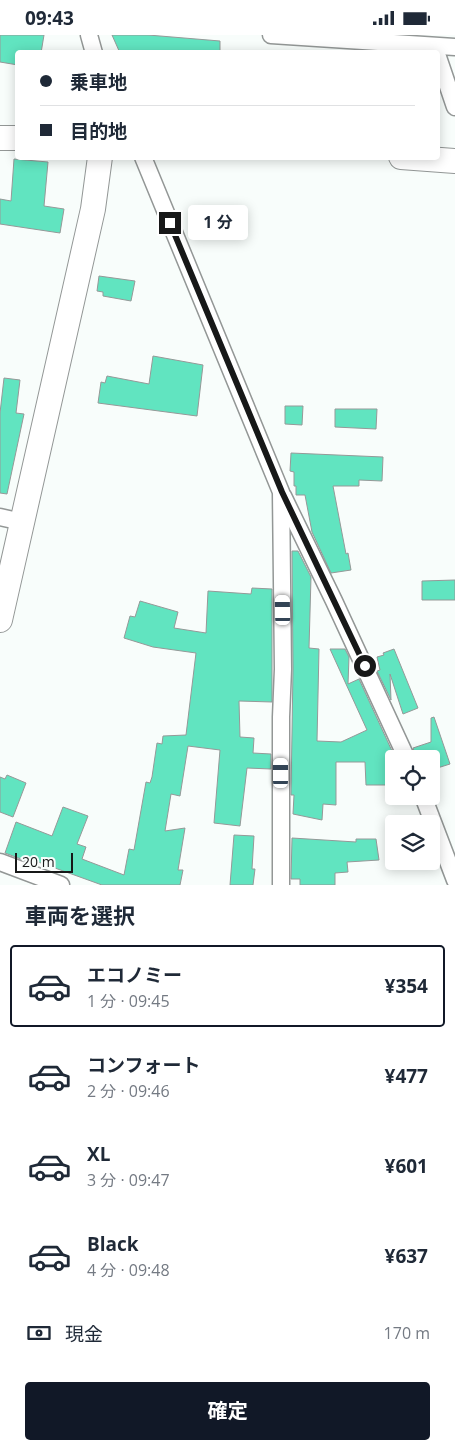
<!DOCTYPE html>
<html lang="ja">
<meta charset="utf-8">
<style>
:root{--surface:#fff;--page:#f2f2f3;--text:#1f2937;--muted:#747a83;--line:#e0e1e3;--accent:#111827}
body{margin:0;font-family:"Open Sans","Noto Sans JP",sans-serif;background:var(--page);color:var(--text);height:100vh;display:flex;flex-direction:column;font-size:19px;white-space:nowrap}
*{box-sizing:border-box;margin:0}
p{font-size:16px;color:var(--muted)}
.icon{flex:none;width:28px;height:28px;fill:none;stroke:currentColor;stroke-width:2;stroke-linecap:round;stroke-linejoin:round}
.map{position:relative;height:850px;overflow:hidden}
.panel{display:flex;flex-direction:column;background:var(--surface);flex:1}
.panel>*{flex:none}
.top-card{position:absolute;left:15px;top:15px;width:425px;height:110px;border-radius:5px;box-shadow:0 2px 12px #0003;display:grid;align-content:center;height:110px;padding:0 25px;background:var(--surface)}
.controls{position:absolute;left:385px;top:715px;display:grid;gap:10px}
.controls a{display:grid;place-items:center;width:55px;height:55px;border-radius:5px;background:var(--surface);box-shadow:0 2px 12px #0003;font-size:25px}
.scale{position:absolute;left:15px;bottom:12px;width:58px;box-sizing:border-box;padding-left:5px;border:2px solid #171818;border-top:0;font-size:14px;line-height:18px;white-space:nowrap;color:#171818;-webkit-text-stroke:4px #f8fdfb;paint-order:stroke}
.end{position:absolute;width:22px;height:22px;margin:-11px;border:6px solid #171818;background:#fff;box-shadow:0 0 0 2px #fff}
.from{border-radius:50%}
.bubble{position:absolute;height:35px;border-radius:5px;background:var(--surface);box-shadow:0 2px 12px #0003;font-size:16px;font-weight:700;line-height:35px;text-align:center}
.car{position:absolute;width:15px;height:30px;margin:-15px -8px;border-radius:6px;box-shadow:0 0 4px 1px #0007;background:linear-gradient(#fff 24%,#345 0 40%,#fff 0 76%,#345 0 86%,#fff 0)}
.top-card b{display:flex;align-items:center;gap:18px;height:48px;font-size:19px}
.top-card b+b{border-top:1px solid var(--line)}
.top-card i{width:12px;height:12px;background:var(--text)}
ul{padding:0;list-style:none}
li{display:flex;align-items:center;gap:15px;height:82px;margin:0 10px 8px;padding:0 15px;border:2px solid transparent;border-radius:5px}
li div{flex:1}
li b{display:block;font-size:19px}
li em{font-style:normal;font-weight:700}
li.selected{border-color:var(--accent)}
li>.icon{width:45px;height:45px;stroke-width:1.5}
h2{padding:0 25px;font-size:22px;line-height:60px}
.pay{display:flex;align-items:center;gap:12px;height:55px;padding:0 25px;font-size:19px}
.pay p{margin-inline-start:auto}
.action{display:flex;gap:10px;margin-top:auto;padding:10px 25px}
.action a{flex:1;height:58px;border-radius:5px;background:var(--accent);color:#fff;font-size:20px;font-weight:700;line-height:58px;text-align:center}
.status{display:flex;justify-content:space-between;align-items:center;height:35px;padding:0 25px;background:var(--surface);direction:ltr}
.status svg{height:14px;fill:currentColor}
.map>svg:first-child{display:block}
</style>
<div class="status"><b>09:43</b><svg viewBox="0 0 49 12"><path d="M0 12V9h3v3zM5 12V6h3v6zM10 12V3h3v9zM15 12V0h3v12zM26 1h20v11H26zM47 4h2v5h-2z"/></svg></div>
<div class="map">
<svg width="455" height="850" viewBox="0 0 455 850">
<rect width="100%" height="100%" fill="#f8fdfb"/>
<g fill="#61e4c0" stroke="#959998">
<path d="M0,0H44L41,18H18V30L0,27Z"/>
<path d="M112,0H148L220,6V18H120Z"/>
<path d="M14,124L48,127L44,171L64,174L60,198L0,189V164L11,166Z"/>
<path d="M99,241L135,246L131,266L103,261V257L97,256Z"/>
<path d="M153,321L203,330L197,381L98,368L101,347L105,348L107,341L149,349Z"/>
<path d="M4,343L20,345L16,378L24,379L7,459L0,458V378Z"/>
<path d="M285,371H303L302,390L285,389Z"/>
<path d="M335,374H377L376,394L335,392Z"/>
<path d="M291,418L383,422L382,446L359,445V451H333L346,519L348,518L351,535L331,538L312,497L305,460H296V451H294V437L290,436Z"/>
<path d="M292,516H298L311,542L309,613L319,614L317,706L341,707L367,695L330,614H345L349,622L348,649L359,644L392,716V720L394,719L396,724H392L393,750H366L365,727H336V770L323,769L322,785L293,779L294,760H291L293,634Z"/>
<path d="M455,545V565H422V546Z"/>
<path d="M252,553L272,554V667L239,666L240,702L254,703L253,718L271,719V734L247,733L240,791L214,788L220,715L188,711L180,761L171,759L165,796L185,793L178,835H183L180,850H102L30,824L29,827L5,818L16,787L52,801L63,772L88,781L77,809L86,812L82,824L124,840L129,814L134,815L146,747L150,748L152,742L157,708L162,709L163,701L186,700L196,618L153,612L124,603L130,581L135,582L140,566L178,577L174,593L206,598L208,556L251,559Z"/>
<path d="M394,614L418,673L403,679L390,639L391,665L377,636L380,635L377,622L384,620L383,618Z"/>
<path d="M434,682L450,729L431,735V724H417L413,713L431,707V683Z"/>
<path d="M7,740L26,748L13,782L0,777V742L5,744Z"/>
<path d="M234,800L254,801L252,834H255L253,850H230Z"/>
<path d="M292,803L356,807V804H376L379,825L347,827L348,837L335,838V850H300V844H291Z"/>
</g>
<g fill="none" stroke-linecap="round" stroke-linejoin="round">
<defs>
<g id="street">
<path d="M89,0L94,18"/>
<path d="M271,0L455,12"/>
<path d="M438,22L455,72"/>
<path d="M143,122L281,457L283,634L281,682V850"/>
<path d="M283,461L334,566L407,724"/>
<path d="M0,482L22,487"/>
<path d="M423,761L455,845"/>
<path d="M0,827L61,850"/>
</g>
<g id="secondary">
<path d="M0,103H18"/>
<path d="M401,122L455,126"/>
<path d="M0,585L93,174L100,122"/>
</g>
</defs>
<use href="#street" stroke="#939796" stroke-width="19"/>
<use href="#secondary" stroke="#939796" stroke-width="26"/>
<use href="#street" stroke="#fff" stroke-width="16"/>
<use href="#secondary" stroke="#fff" stroke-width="24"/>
</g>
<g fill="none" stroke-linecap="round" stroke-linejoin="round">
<path stroke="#171818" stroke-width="6" d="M170,188L282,457L365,631"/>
</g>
</svg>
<div class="controls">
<a><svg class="icon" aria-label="locate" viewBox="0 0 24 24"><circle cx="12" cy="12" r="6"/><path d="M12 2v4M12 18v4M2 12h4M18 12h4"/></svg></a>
<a><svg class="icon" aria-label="layers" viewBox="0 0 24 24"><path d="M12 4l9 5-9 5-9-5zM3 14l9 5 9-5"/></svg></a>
</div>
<div class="scale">20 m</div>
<i class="end from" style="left:365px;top:631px"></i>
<i class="end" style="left:170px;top:188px"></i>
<div class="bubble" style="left:188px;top:170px;width:60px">1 分</div>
<i class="car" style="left:283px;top:575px;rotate:359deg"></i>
<i class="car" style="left:281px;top:738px;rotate:0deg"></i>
<div class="top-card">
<b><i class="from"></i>乗車地</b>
<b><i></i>目的地</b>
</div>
</div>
<section class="panel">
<h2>車両を選択</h2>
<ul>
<li class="selected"><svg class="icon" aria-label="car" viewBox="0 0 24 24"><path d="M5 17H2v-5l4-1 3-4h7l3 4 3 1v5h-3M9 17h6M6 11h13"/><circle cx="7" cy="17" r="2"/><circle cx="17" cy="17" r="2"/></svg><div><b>エコノミー</b><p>1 分 · 09:45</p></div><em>¥354</em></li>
<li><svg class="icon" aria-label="car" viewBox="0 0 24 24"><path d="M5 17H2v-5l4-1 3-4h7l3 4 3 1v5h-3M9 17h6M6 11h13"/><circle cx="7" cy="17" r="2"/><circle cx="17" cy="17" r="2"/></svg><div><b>コンフォート</b><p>2 分 · 09:46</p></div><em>¥477</em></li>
<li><svg class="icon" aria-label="car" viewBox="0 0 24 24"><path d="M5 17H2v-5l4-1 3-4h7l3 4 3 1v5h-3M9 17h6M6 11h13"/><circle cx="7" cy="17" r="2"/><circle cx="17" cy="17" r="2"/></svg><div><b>XL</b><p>3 分 · 09:47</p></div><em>¥601</em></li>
<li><svg class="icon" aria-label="car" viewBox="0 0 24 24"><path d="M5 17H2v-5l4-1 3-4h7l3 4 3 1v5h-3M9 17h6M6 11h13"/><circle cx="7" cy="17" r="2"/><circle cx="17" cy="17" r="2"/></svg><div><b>Black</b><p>4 分 · 09:48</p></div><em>¥637</em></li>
</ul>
<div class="pay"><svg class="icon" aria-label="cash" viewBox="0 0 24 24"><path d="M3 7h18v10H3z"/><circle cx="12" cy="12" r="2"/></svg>現金<p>170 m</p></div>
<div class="action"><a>確定</a></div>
</section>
